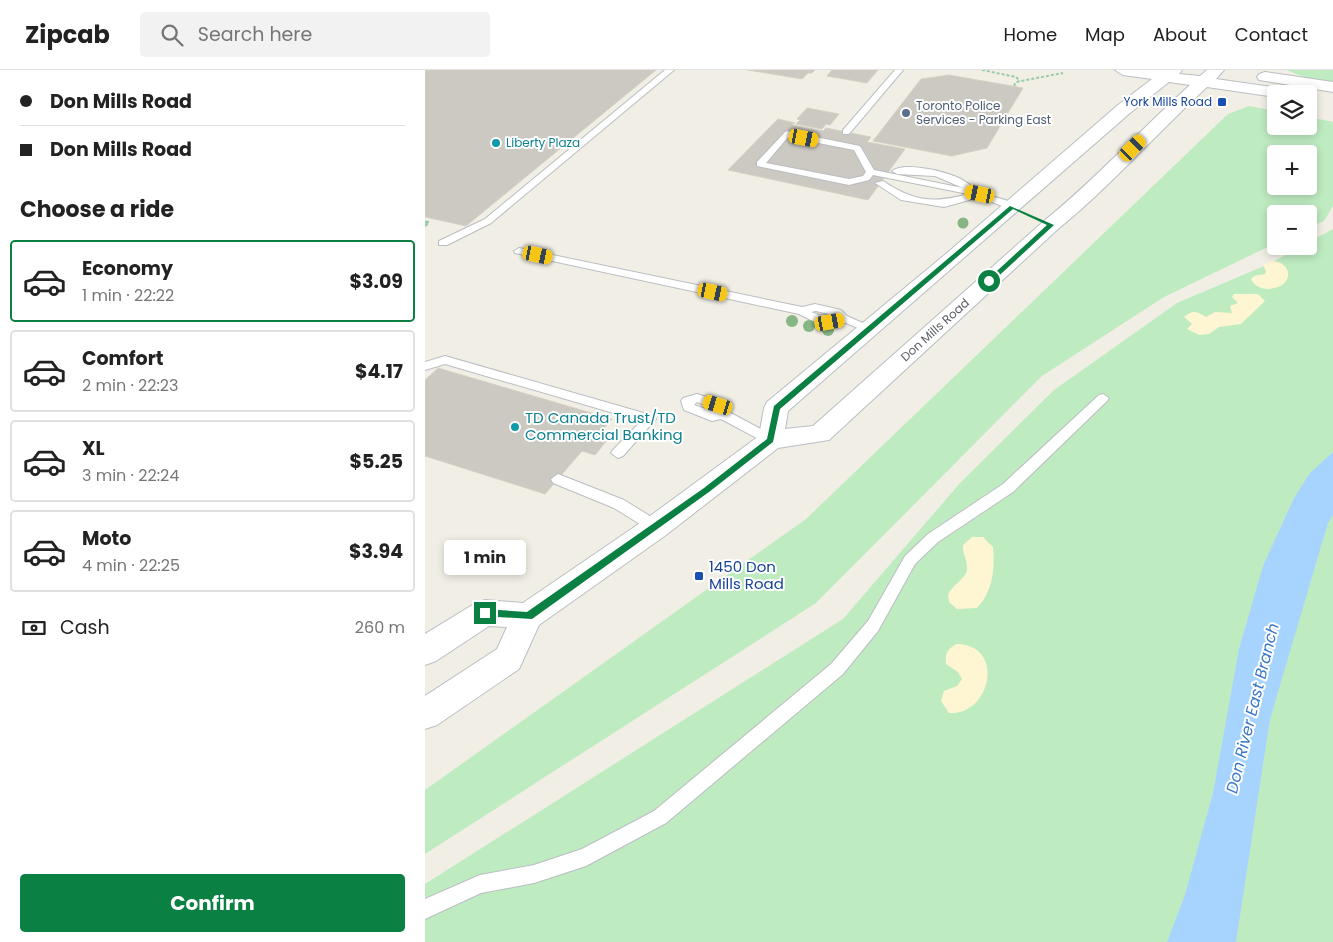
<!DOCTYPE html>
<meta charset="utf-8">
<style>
:root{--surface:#fff;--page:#f2f2f2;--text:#222;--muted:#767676;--line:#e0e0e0;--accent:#0b8043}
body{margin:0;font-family:Poppins,sans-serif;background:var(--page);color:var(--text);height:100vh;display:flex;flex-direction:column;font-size:19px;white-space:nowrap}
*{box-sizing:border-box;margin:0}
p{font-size:16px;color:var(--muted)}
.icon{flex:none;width:28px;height:28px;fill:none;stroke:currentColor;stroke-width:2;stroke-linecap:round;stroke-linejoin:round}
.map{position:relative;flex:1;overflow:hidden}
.details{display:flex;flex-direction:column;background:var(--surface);width:425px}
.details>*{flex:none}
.banner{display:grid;align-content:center;height:110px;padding:0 20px;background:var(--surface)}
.tools{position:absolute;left:842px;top:15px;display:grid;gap:10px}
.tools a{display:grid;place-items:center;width:50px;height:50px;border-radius:5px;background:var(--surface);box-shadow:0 2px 8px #0003;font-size:25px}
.end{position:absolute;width:22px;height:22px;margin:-11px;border:6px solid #0b8043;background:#fff;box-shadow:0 0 0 2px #fff}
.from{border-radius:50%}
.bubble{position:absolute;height:35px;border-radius:5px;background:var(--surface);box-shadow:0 2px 8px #0003;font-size:16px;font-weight:700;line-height:35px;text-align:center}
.car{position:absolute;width:15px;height:30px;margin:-15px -8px;border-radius:6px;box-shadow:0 0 4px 1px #0007;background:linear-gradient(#f5c518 24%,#345 0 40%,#f5c518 0 76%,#345 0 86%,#f5c518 0)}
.banner b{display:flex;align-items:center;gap:18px;height:48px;font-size:19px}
.banner b+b{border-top:1px solid var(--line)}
.banner i{width:12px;height:12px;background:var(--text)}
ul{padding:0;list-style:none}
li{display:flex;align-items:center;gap:15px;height:82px;margin:0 10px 8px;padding:0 10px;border:2px solid var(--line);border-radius:5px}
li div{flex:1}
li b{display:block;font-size:19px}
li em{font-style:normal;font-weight:700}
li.selected{border-color:var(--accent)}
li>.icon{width:45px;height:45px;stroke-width:1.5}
h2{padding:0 20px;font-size:22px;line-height:60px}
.pay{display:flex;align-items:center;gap:12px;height:55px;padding:0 20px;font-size:19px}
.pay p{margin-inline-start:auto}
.primary-button{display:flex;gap:10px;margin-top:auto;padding:10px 20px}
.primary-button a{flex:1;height:58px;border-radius:5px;background:var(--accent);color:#fff;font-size:20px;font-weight:700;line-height:58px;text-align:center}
header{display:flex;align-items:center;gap:30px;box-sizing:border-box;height:70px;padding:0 25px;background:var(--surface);border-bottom:1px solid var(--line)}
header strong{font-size:24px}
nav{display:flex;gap:28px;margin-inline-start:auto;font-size:18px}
.search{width:350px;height:45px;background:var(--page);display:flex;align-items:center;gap:12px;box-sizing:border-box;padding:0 18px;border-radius:5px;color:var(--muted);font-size:19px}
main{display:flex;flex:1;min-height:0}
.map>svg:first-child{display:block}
</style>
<header>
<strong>Zipcab</strong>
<div class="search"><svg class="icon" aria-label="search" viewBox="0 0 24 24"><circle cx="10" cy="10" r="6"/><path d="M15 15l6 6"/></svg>Search here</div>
<nav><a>Home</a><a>Map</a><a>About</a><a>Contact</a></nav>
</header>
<main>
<section class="details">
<div class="banner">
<b><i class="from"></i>Don Mills Road</b>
<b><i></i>Don Mills Road</b>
</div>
<h2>Choose a ride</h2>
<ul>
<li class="selected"><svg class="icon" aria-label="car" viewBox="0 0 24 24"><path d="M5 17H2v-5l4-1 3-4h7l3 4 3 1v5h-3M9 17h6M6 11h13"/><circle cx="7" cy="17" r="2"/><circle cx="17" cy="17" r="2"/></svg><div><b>Economy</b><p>1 min · 22:22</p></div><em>$3.09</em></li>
<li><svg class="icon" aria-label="car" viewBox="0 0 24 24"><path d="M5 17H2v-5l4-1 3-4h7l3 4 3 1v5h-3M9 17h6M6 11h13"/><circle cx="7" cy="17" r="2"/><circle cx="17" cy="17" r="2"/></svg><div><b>Comfort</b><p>2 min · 22:23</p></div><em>$4.17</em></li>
<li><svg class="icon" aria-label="car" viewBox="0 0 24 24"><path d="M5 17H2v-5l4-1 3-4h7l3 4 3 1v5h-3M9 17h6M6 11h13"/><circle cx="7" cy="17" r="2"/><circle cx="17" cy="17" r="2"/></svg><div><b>XL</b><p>3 min · 22:24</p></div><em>$5.25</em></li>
<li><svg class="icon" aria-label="car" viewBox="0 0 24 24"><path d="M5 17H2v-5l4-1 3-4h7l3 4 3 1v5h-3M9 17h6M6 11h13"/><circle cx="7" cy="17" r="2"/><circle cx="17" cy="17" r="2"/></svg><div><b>Moto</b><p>4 min · 22:25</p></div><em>$3.94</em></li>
</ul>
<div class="pay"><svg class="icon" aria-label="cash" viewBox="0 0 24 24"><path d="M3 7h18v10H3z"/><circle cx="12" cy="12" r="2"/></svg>Cash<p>260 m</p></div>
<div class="primary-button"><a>Confirm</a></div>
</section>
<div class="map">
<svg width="908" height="872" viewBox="0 0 908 872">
<rect width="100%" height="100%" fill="#f1efe5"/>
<g fill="#bfebc1" fill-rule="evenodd">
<path d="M862,0H908V20Z"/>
<path d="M824,36L851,41V56H884V47L908,52V136L899,151L884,158V144H851V173L739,227L617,306L391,533L0,784V720L381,449L803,44ZM851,84H884V116H851Z"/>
<path d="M908,159V872H0V814L418,549L535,413L629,320L752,233L846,193L877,176H884V172Z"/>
</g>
<g fill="#fef6d2">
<path d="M846,191C861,191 870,205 857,215C846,221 832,221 826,209L829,206L840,204L841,201L838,195Z"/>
<path d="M809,224H833L840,231L816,254L794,257L784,264L774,265L762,259L767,254L759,247C768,240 771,241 781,247L790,242L807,243L805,236L813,233L807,227Z"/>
<path d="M547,467H558L568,477C570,499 568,521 552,538L532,539L524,532L523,525C527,515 542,508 542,499C543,491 537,483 538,475Z"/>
<path d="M532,574C581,575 566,646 524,643L516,631L519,621L532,616L537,609L533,602L521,594C520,583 522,579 532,574Z"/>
</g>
<path fill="#a7d4ff" d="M908,382V445L903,453L845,649L811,872H742L759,828L788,723L814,579L838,496L869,428L885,403Z"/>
<g fill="#ccc9c2" stroke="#d6d1c2">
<path d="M0,0H231L41,156L0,147Z"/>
<path d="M323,0H390L387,3H383L377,9Z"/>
<path d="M407,0H453L442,13L402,6Z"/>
<path d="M524,5L598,18L562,78L527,86L448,71L496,9Z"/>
<path d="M382,38L414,44L405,55L401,54L397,59L371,54L375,50L372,49Z"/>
<path d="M353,49L370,53L367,55L398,61L401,58L446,67L442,72L480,79L443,130L303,100Z"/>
<path d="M13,298L187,349L172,366L183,369L170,385L157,381L120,424L0,386V310Z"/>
</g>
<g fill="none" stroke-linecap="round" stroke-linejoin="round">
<defs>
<g id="lane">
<path d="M240,0H249L66,153L22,175H14V171L60,149Z"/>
<path d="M470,0H478L424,64H418V60Z"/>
<path d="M361,61L435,76L449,100L538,118L510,106L472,104L467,101C480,91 521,102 534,108C542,112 548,117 553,121C564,128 582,127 592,137L584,139L555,127L519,137L476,130L450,113L458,111C488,131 508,134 543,124L448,105L444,110L424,115L332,96V92ZM363,67L429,80L441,102L438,106L424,109L341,93Z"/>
<path d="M94,178L377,237L390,234L416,240L422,246L451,259L445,263L421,253L388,251L374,244L90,183L89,181ZM391,241L408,245L409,246L394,245L386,242Z"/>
<path d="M20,286L229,346L231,349L198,386L193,388L186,383L188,380L216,351L20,294L0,300V292Z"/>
<path d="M272,324L297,332L302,341L351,367L352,370L351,373H341L296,349L287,351L259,340L256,331L258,328ZM272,332L288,338L290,342L269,335Z"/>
<path d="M678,324L684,328L682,331L588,422L513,472L490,494L453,561L418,604L241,753L161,796L109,813L56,823L0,849V829L55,805L109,795L157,779L229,741L406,594L443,551L480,486L503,464L578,414L674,325Z"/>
<path d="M133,404L199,430L236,453L238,457L236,461H226L189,438L128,413L126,409Z"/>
</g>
<g id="secondary">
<path d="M690,0H757L754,4L775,6L782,0H799L791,9L861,19L869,24H851V27L782,17C731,64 686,116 633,159L404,370L353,378L241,465L114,555L94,599L12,655L0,659V626L72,579L82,557L64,556L11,591L0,595V564L49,534L60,530L98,533L221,449L334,366L339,338L342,332L522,183L693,35L727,9L698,5ZM744,12L765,15C716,59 671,109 619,151L388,356L360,359L363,341L705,43Z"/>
<path d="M840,2L908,12V22L834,10L832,7L834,4Z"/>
</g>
</defs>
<use href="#lane" stroke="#babdc2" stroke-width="2"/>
<use href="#secondary" stroke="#babec4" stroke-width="2"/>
<g stroke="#97cca9" stroke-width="2" stroke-dasharray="3 2" stroke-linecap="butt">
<path d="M557,0L591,7L595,11"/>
<path d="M589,16L591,12L638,3"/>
</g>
<path stroke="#97cca9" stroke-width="2.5" stroke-dasharray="4 2" stroke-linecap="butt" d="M0,152H4L0,156"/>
<use href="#lane" fill="#fff" fill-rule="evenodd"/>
<use href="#secondary" fill="#fff" fill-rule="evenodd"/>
</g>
<g fill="#85b684">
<circle cx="538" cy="153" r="5.5"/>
<circle cx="367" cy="251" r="6"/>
<circle cx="384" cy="256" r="6"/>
<circle cx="403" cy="260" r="6"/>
</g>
<path fill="#0b8043" d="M585,136L629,155L566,213L561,211L622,155L588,139L355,339L348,372L284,422L107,549L57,546V540L60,539L102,542L279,418L342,369L349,336Z"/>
<g fill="#1a4fb4" stroke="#fff" stroke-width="2">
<rect x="792" y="27" width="10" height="10" rx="2.5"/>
<rect x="269" y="501" width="10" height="10" rx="2.5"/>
</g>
<circle fill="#5c6f8a" stroke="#fff" stroke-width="2" cx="481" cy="43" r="5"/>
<g fill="#0f9aa8" stroke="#fff" stroke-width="2">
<circle cx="71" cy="73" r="5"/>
<circle cx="90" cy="357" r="5"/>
</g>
<g text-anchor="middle" stroke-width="4" stroke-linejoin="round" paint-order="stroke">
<g font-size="12" fill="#164399" stroke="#fff" text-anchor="end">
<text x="787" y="36">York Mills Road</text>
</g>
<g font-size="12" fill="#4e5e75" stroke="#fff" text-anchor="start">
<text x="491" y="40">Toronto Police<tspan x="491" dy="14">Services - Parking East</tspan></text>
</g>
<g font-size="12" fill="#0d838f" stroke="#fff" text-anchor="start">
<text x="81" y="77">Liberty Plaza</text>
</g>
<g font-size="12" fill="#5d6167" stroke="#fff">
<text transform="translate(510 260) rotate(-42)" y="4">Don Mills Road</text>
</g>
<g font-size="15" fill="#0d838f" stroke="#fff" text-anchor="start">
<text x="100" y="353">TD Canada Trust/TD<tspan x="100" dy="17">Commercial Banking</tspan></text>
</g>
<g font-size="15" fill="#164399" stroke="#fff" text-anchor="start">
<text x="284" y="502">1450 Don<tspan x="284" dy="17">Mills Road</tspan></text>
</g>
<g font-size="16" font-style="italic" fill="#3977c7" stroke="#fff">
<text transform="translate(827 638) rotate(-76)" y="6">Don River East Branch</text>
</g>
</g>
</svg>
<div class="tools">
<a><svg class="icon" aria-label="layers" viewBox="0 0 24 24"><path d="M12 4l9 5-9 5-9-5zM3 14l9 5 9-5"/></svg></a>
<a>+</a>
<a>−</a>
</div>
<i class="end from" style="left:564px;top:211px"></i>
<i class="end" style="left:60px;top:543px"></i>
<div class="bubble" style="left:19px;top:470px;width:82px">1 min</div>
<i class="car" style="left:379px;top:68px;rotate:101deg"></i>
<i class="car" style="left:708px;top:78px;rotate:45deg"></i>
<i class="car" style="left:555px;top:124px;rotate:282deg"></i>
<i class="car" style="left:113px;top:185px;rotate:102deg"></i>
<i class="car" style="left:288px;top:222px;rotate:102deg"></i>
<i class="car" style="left:405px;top:252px;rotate:80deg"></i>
<i class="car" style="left:293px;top:335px;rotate:287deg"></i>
</div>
</main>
